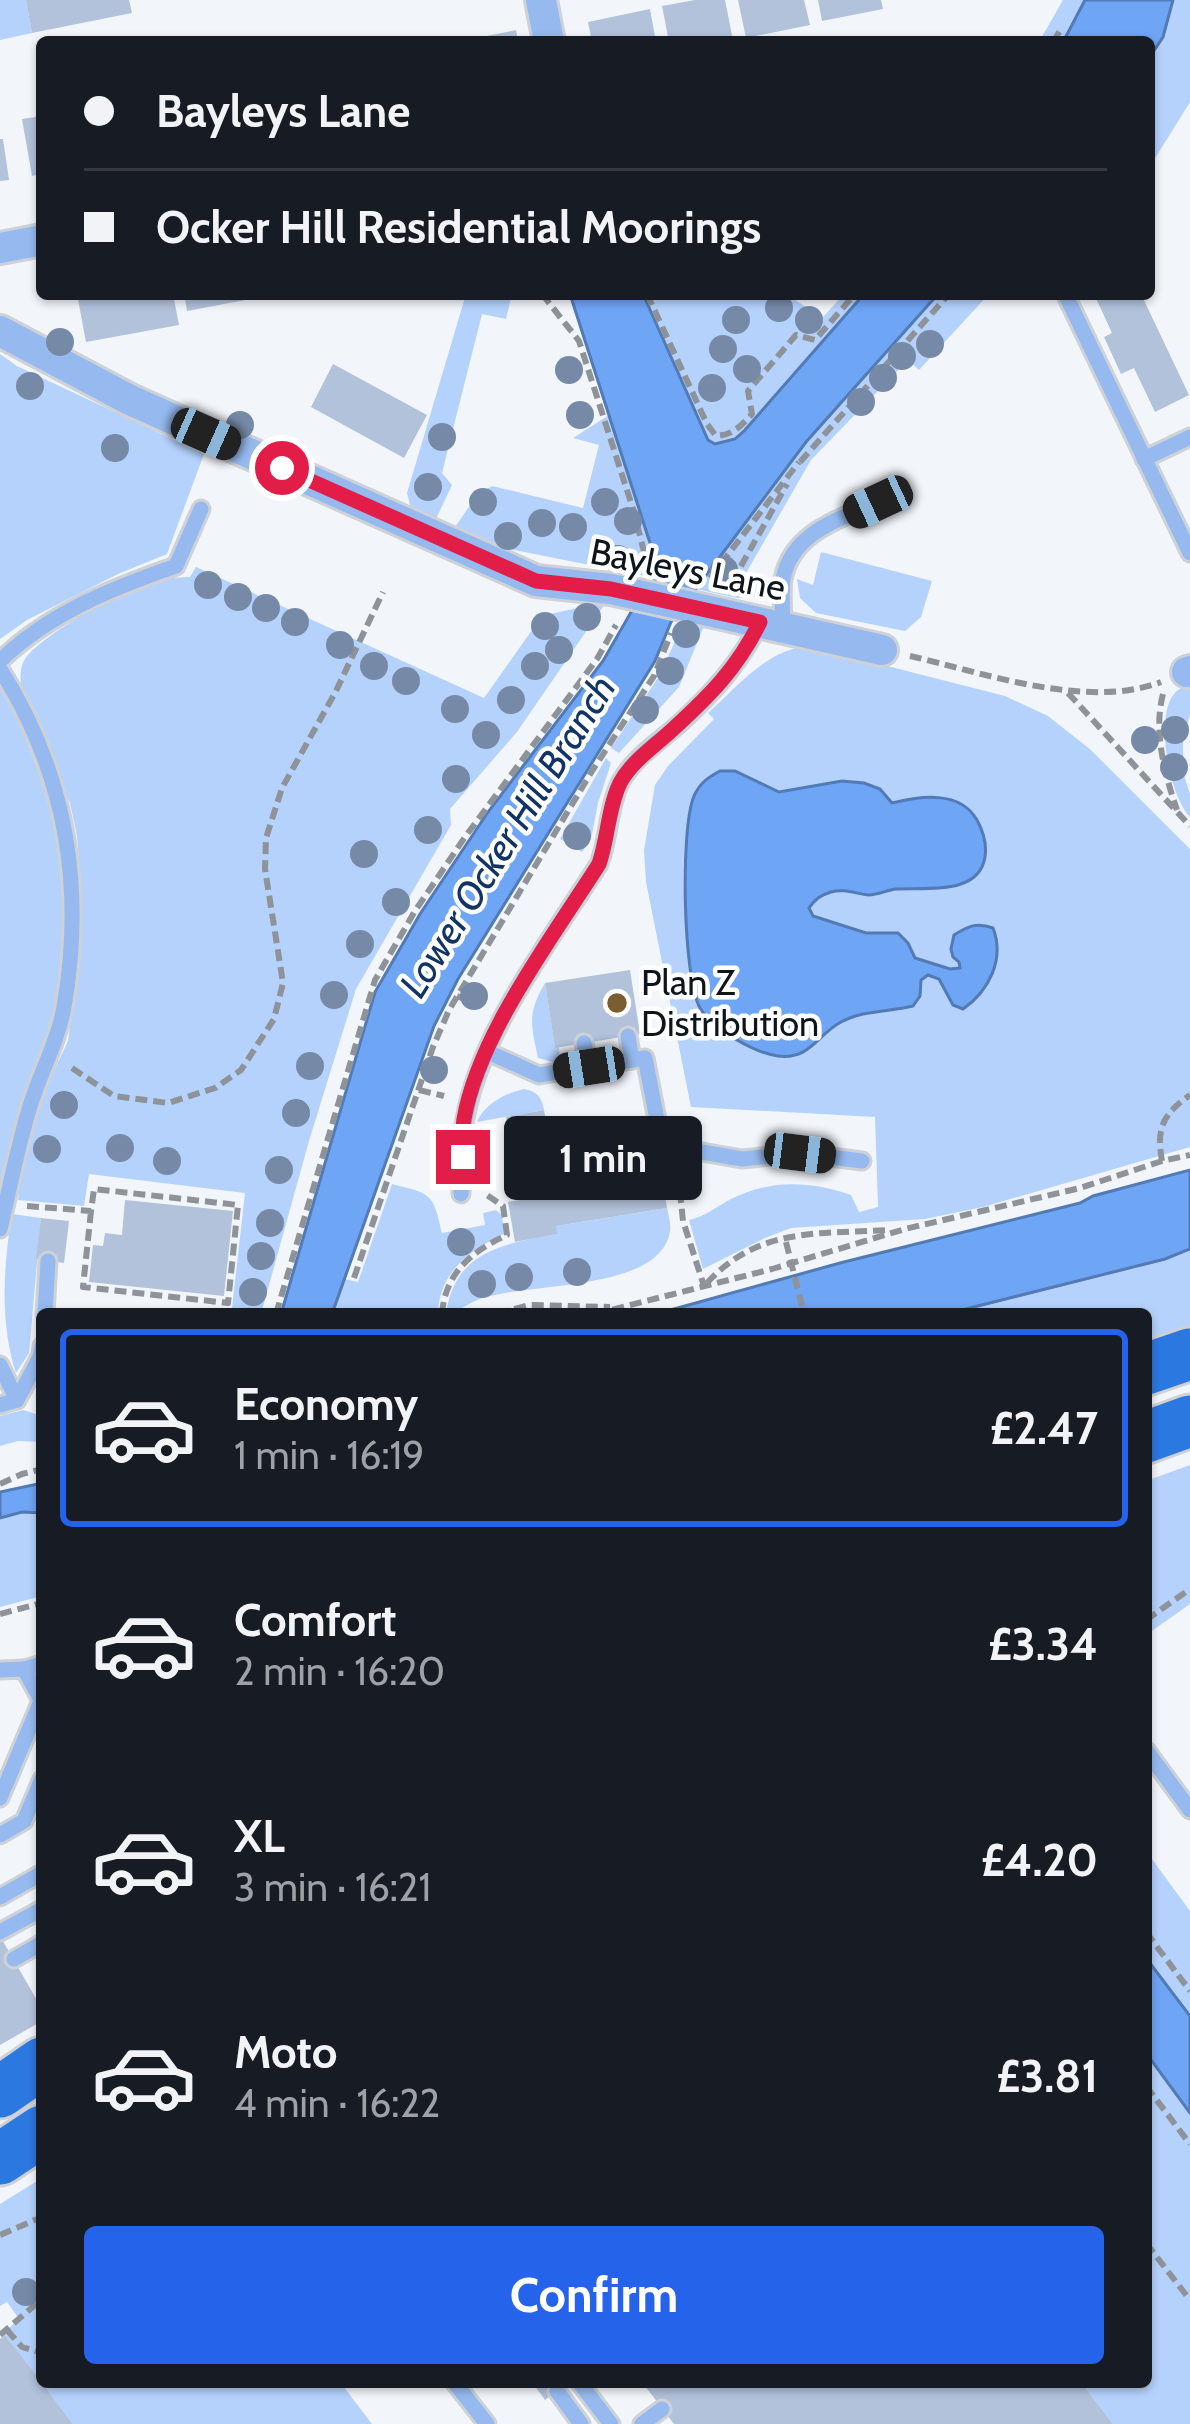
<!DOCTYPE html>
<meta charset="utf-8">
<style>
:root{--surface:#171b24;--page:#242831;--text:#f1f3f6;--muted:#9ea1a6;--line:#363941;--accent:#2563eb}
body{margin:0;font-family:Cabin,sans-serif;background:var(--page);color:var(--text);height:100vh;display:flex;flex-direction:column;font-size:45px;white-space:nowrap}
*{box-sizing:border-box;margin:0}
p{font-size:39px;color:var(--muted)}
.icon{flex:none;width:66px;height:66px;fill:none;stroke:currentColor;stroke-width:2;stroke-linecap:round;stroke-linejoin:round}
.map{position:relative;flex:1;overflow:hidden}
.side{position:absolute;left:36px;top:1308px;width:1116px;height:1080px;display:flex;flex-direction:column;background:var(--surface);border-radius:12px;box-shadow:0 3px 9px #0004}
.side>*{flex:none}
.top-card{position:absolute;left:36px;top:36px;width:1119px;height:264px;border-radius:12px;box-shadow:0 3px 9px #0004;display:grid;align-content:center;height:264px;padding:0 48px;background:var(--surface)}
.end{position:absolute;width:54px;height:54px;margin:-27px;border:15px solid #e11d48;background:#fff;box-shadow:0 0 0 6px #fff}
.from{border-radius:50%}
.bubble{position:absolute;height:84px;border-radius:12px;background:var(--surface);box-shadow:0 3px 9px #0004;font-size:39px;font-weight:700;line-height:84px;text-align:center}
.car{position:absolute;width:36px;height:72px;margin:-36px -18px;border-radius:15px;box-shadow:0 0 9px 3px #0007;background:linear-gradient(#222 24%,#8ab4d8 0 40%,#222 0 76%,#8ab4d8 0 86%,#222 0)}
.top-card b{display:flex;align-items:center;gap:42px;height:114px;font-size:45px}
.top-card b+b{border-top:3px solid var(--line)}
.top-card i{width:30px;height:30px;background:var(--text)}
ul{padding:21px 0 0;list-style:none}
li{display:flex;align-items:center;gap:36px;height:198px;margin:0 24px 18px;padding:0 24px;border:6px solid transparent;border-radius:12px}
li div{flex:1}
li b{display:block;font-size:45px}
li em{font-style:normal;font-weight:700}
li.active{border-color:var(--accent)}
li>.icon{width:108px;height:108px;stroke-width:1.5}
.action{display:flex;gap:24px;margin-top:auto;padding:24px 48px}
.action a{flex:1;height:138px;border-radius:12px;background:var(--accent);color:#fff;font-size:48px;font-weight:700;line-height:138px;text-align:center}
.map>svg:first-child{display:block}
</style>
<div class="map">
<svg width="1190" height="2424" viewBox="0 0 1190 2424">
<rect width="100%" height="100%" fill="#f2f6fb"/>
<g fill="#b5d2fd" fill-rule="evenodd">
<path d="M0,0H26L32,33L0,40Z"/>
<path d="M1063,0H1085L1063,42H1039Z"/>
<path d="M1173,0H1190V102L1149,168V58L1154,52Z"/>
<path d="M466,294H512L506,319L482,314L442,473L452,485L435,521L411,509L407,493Z"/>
<path d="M643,294H785L823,317L844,294H864L745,430L735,439L715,444L708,440Z"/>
<path d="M938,294H989L919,370L908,360L811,460L742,580H771L765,596L737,598L696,589L806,442Z"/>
<path d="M0,354L17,366L204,454L167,554L118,574L27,620L0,639Z"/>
<path d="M609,415C620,450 658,546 650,577L484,544L453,530L477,495L492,486L583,508L599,445L573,438Z"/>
<path d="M821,552L932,581L921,617L905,631L816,613L800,598L797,579L813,585Z"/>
<path d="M196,567L484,698L542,616L607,601L517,732L450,809L451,825L356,989L309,1141L261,1314H229L232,1308L245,1193L89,1174L84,1206L18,1200L25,1143L37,1106L68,1041L79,958L82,901L77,836L70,803L21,686C20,676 20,667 25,659C40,636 126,588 153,580C164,577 179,578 190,577Z"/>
<path d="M684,621L704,626L679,687L619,753L611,748L660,675Z"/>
<path d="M809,646L1005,696L1048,716L1091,750L1190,849V1147L983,1207L925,1219L791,1228L765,1238L703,1269L689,1220C706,1216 716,1207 731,1199C770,1179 811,1181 851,1195L859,1212L878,1207L875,1117L691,1107L646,882L644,850L655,785L668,766L714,719L708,713C737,687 767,649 809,646ZM735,771L779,792L842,781L864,783L880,789L892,803L911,798L938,889L892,890L870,895L836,890L817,897L809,907L813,916C830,921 847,928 863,932C888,938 901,929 915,958L950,969H960L959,962L977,999L946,989L939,979L928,975L921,980L920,996L913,1006L862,1014L842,1022L806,1051L701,1009C686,949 669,831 705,779Z"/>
<path d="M0,682C48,779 74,866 60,975C56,1002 52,1030 43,1056C29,1100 6,1140 0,1187Z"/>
<path d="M1190,682V714L1183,743V772L1190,794V817C1170,797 1154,718 1174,694C1177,690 1186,685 1190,682Z"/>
<path d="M606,758L611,763L598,803L591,839L582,852L560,839Z"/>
<path d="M545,983L555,1047H559L560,1058L556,1063L538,1058C531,1024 527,1014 545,983Z"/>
<path d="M524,1089C537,1091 542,1098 544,1110L477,1122C484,1104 506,1093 524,1089Z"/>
<path d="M392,1184C431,1194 433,1192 442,1233L485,1225L483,1213L496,1210L502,1215L504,1234C470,1250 439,1272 438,1314H332L345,1279L358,1282Z"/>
<path d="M667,1208C669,1217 672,1226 669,1236C653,1292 527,1282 480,1299C468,1303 459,1312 446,1314C455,1250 504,1244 556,1234V1226Z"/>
<path d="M12,1214L41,1218L29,1353L16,1373C0,1326 3,1266 12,1214Z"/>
<path d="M1190,1249V1329L1146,1344V1314H946L1165,1259Z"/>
<path d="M23,1410L42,1416V1442L18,1441L0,1446V1416Z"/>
<path d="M1190,1465V1604L1146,1635V1481Z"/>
<path d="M22,1512L42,1513V1596L0,1607V1518Z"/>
<path d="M1146,1851L1190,1911V2016L1146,1958Z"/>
<path d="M1146,2053L1190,2113V2424H1113L1081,2382H1146Z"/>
<path d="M42,2178V2382H340L372,2424H73L5,2335L7,2330L19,2319L7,2302L0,2306V2204Z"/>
</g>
<g fill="#6fa5f5" stroke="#527ab4" stroke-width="3">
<path d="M1085,0H1173L1163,37L1149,58V42H1063Z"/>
<path d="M570,294H643L708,440L715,444L735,439L745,430L864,294H938L806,442L671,622L655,661L458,979L434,1026L332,1314H281L375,992L420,914L488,812L603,661L650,579L653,565L650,543Z"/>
<path d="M720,771H735L779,792L842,781L864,783L880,789L892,803C920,796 960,790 977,820C983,831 987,844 985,857C979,896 925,887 896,889C887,890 878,895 869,895C856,894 845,888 831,892C821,895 815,899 809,908L813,916L866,933H898L908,943L915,958L950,969L960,968L959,962L953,957L951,949L954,935C968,926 977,922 993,928C1005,959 989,991 963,1009L953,1005L939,979L928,975L921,980L920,996L913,1006C889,1012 863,1010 841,1022C817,1035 810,1060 778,1056C755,1053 712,1029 700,1008C683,978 680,829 694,796C700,783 707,778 720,771Z"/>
<path d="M1190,1170V1249L1165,1259L946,1314H656L840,1263L1080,1203L1093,1196Z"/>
<path d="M42,1483V1513L22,1512L0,1518V1492Z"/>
<path d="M1146,1958L1190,2016V2113L1146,2053Z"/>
</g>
<g fill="#b2c2db">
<path d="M26,0H129L132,13L32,33Z"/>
<path d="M695,0H725L733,40L669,42L662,6Z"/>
<path d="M738,0H804L810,25L746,38Z"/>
<path d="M818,0H881L883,9L822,21Z"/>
<path d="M650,9L656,42H592L588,22Z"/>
<path d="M516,30L518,42H468L467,40Z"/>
<path d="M42,116V174L32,176L22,119Z"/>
<path d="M0,139H3L9,180L0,181Z"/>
<path d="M77,294H173L179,325L86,342Z"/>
<path d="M184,294H266V296L187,311Z"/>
<path d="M1094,294H1141L1189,395L1155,412L1134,368L1121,374L1104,337L1112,333Z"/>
<path d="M333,364L427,415L404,458L311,407Z"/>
<path d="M630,970L640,1034L555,1048L545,983Z"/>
<path d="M544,1110L557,1189L661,1172L667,1208L556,1226L557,1234L515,1242L508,1202L520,1200L506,1117Z"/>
<path d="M125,1200L233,1211L224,1296L89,1282L93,1245L103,1246L105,1233L122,1235Z"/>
<path d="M41,1218L69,1221L64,1263L36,1259Z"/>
<path d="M0,1936L42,2009V2021L0,2045Z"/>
<path d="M5,2335L26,2362L73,2424H0V2339Z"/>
<path d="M532,2382H569L545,2400Z"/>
<path d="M642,2382H1081L1113,2424H674Z"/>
</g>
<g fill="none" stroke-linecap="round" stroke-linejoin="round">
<defs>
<g id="service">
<path d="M1067,298L1190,553"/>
<path d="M1144,459L1190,437"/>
<path d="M783,628C783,612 781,594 783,579C792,532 840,519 878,502"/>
<path d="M0,661C49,613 113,588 176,566L201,509"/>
<path d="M0,669C66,773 85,886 64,1007C58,1041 41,1071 31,1103C18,1144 10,1187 0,1229"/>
<path d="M628,1036L632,1060"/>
<path d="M584,1043L589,1067"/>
<path d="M488,1052L539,1075L645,1058L662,1145L742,1159L800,1153L862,1161"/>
<path d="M461,1194C462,1170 460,1143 465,1119C480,1032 552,938 599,864C609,838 608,808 620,783C632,759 660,741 679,724C713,693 739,664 760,623"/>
<path d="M45,1314L48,1261"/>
<path d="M0,1365L17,1400L0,1405"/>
<path d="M17,1400L41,1355L42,1346"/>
<path d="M24,1669L42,1664"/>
<path d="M0,1670L24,1669L42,1702"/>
<path d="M1146,1750L1190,1810"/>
<path d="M0,1798L41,1701"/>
<path d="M0,1835L24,1821L42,1779"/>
<path d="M0,1897L42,1873"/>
<path d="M0,1932L42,1909"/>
<path d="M14,1959L42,1943"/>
<path d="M454,2382L487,2424"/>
<path d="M579,2382L611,2424"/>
<path d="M557,2391L581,2424"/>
<path d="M642,2424L662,2409"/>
</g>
<g id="minor">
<path d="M541,0L549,42"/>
<path d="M0,248L42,240"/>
<path d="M0,331L130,400L536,581L611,589"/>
<path d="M709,611L882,650"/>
<path d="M1187,672L1190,671"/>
</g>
<g id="trunk">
<path d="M1146,1369L1190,1354"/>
<path d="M1146,1437L1190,1421"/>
<path d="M0,2092L42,2063"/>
<path d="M0,2159L42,2131"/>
</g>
</defs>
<use href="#service" stroke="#ced2d7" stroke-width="21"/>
<use href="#minor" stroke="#ced2d7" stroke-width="36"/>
<use href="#trunk" stroke="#ced2d7" stroke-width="57"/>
<g stroke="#8e9399" stroke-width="6" stroke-dasharray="12 6" stroke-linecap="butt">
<path d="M1053,42L1061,29"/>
<path d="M542,294L579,341L633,509L648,567"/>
<path d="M647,294L707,424L716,436C733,435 741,426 752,414L748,391L796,335L815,340L855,294"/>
<path d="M800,462L949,294"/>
<path d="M710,578L799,462"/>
<path d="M732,582L787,484"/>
<path d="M910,656C984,673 1087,710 1161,682"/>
<path d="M1068,693L1190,826"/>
<path d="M1163,694C1153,732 1165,775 1177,810"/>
<path d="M457,996L481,1006"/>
<path d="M72,1068L114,1096L168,1103L215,1088L241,1070L274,1019L283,983L265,869L266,838L282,788L336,691L383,592"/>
<path d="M419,1090L444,1096"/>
<path d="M1162,1161C1156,1128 1163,1114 1190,1095"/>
<path d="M678,1173L683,1221L704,1286"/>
<path d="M27,1206L91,1211L94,1189L238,1205L228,1303L83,1287L91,1211"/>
<path d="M354,1278L433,1047L449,1010L592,771L654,676L671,633"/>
<path d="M707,1283C758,1227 819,1234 889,1230"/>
<path d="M276,1314L375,980L415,911L465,837L597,659L616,625"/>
<path d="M442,1314C445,1273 472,1251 507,1235L503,1206L487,1195"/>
<path d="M497,1314L529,1305L610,1307"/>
<path d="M595,1314L772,1269L905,1229L1080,1188L1162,1161L1190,1155"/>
<path d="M0,1484L22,1474L42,1469"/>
<path d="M0,1614L42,1603"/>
<path d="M1146,1620L1190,1589"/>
<path d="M1146,1932L1190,1991"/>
<path d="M1146,2086L1190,2144"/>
<path d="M0,2235L42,2217"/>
<path d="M1146,2243L1190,2300"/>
<path d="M7,2330L22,2347L42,2353"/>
<path d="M0,2335L42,2299"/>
</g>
<use href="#service" stroke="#96baef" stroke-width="15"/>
<use href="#minor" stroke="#96baef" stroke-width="30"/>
<use href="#trunk" stroke="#2c78e1" stroke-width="51"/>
<defs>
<path id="minor-bridge" d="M611,589L709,611"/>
</defs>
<use href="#minor-bridge" stroke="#ced2d7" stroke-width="36" stroke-linecap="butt"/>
<path stroke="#8e9399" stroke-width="6" stroke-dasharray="12 6" stroke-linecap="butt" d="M786,1242L804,1314"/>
<use href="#minor-bridge" stroke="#96baef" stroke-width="30"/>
</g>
<g fill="#768aa8">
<circle cx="779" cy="308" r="14"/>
<circle cx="736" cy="320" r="14"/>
<circle cx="809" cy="320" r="14"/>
<circle cx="60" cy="342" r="14"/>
<circle cx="930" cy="344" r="14"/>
<circle cx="723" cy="349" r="14"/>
<circle cx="902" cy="356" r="14"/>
<circle cx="747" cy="369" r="14"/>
<circle cx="569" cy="370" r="14"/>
<circle cx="883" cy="378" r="14"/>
<circle cx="30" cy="386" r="14"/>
<circle cx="712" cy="388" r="14"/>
<circle cx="861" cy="402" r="14"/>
<circle cx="580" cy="415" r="14"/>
<circle cx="240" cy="425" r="14"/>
<circle cx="442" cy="437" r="14"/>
<circle cx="115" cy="448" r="14"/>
<circle cx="428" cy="487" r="14"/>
<circle cx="483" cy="502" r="14"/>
<circle cx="605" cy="502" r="14"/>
<circle cx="628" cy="521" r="14"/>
<circle cx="542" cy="523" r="14"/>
<circle cx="573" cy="527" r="14"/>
<circle cx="508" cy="536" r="14"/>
<circle cx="618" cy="559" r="14"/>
<circle cx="724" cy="570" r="14"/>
<circle cx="208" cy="585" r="14"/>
<circle cx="238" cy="597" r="14"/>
<circle cx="266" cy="608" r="14"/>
<circle cx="587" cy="617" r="14"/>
<circle cx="295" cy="622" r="14"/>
<circle cx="545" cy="626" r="14"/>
<circle cx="686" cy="634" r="14"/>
<circle cx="340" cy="645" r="14"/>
<circle cx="559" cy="650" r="14"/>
<circle cx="374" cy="666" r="14"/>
<circle cx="535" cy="666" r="14"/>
<circle cx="670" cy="671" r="14"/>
<circle cx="406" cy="681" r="14"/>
<circle cx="511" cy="700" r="14"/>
<circle cx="455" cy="709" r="14"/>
<circle cx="645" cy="710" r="14"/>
<circle cx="1175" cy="730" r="14"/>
<circle cx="486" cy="735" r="14"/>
<circle cx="1145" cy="740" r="14"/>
<circle cx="1174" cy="767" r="14"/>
<circle cx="456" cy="779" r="14"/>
<circle cx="428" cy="830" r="14"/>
<circle cx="577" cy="836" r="14"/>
<circle cx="364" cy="854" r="14"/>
<circle cx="396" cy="902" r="14"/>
<circle cx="360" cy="944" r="14"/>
<circle cx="334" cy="995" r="14"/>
<circle cx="474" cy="996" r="14"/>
<circle cx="310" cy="1066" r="14"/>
<circle cx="434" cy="1070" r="14"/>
<circle cx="64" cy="1105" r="14"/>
<circle cx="296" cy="1113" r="14"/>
<circle cx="120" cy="1148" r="14"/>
<circle cx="47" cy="1149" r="14"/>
<circle cx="167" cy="1161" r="14"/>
<circle cx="279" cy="1170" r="14"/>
<circle cx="270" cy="1223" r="14"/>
<circle cx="461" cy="1242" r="14"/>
<circle cx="261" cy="1256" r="14"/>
<circle cx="577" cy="1272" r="14"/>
<circle cx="519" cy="1277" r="14"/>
<circle cx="482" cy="1284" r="14"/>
<circle cx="253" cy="1292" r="14"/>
<circle cx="26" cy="2292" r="14"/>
</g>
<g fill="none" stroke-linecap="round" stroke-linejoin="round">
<path stroke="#e11d48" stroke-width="15" d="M282,468L536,581L611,589L760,622C737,669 709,696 672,730C655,746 631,762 620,783C608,808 608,838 599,864C552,938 479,1034 464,1119C462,1131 463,1145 463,1157"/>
</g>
<circle fill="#7a5e31" stroke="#fff" stroke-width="4.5" cx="617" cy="1003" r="12"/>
<g text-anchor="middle" stroke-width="9" stroke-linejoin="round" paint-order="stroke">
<g font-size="36" fill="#0e141c" stroke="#fff">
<text transform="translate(688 569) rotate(11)" y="13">Bayleys Lane</text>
</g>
<g font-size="36" fill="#0e141c" stroke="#fff" text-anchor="start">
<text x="641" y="995">Plan Z<tspan x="641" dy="41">Distribution</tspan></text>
</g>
<g font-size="39" font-style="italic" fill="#113465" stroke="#fff">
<text transform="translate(507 836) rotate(-58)" y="14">Lower Ocker Hill Branch</text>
</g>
</g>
</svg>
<i class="end from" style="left:282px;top:468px"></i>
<i class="end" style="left:463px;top:1157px"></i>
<div class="bubble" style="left:504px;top:1116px;width:198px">1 min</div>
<i class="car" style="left:206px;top:434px;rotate:114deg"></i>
<i class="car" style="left:878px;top:502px;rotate:245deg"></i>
<i class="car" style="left:589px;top:1067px;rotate:261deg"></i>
<i class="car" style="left:800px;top:1153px;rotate:97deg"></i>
<div class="top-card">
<b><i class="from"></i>Bayleys Lane</b>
<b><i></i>Ocker Hill Residential Moorings</b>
</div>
<section class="side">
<ul>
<li class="active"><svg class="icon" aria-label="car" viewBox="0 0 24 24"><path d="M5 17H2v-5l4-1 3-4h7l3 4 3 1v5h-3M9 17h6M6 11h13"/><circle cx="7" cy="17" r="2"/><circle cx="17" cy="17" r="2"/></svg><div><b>Economy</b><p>1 min · 16:19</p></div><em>£2.47</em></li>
<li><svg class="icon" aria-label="car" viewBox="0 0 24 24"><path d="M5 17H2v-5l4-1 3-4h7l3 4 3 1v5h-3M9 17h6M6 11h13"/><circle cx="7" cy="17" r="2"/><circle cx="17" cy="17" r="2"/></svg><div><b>Comfort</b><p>2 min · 16:20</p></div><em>£3.34</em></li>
<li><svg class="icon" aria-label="car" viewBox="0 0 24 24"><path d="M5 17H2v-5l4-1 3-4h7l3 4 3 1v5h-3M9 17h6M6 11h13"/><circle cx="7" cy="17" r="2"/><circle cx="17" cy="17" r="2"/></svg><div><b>XL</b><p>3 min · 16:21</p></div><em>£4.20</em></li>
<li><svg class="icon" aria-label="car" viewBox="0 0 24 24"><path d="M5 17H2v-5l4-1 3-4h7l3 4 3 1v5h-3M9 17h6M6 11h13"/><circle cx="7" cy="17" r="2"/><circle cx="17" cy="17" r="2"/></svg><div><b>Moto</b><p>4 min · 16:22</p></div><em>£3.81</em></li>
</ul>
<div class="action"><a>Confirm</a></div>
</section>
</div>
